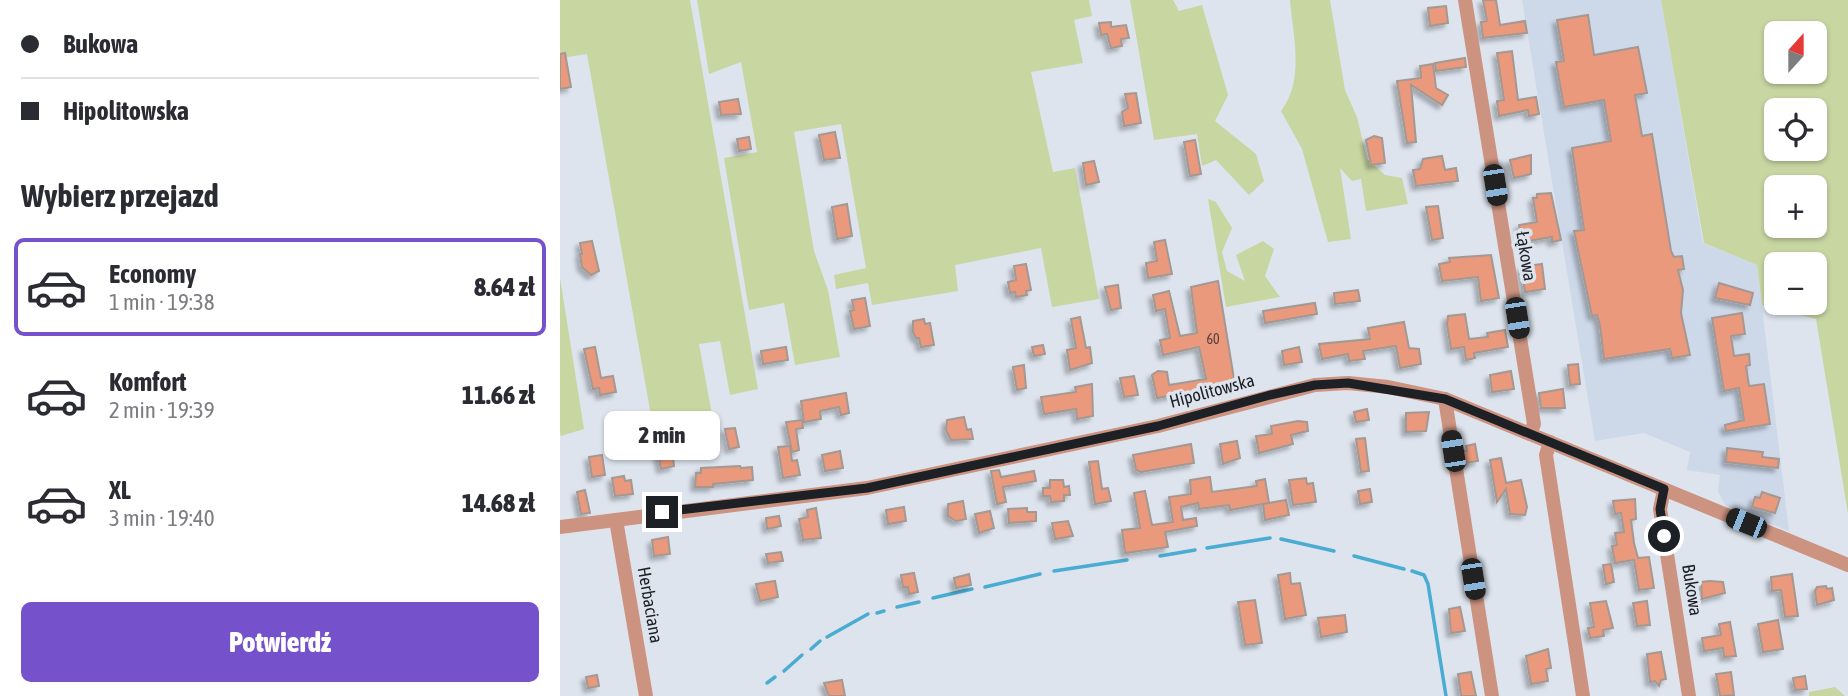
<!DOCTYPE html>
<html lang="pl">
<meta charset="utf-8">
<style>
:root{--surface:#fff;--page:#f7f7f7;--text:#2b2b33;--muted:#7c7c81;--line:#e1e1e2;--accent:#7551cb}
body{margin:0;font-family:"Asap Condensed",sans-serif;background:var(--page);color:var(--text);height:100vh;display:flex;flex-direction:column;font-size:26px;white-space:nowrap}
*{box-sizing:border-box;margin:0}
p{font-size:23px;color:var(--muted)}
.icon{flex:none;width:38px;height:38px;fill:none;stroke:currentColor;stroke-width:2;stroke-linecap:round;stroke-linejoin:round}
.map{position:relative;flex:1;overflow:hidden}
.sheet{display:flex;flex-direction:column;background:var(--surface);width:560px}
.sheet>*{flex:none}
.guide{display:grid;align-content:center;height:154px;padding:0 21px;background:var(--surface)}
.needle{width:46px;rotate:21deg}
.buttons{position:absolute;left:1204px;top:21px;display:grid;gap:14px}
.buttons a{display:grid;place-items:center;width:63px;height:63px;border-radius:10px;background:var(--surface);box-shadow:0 2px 5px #0004;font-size:35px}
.end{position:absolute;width:32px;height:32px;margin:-16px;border:9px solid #1d2024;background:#fff;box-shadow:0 0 0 4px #fff}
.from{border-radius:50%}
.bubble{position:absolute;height:49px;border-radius:10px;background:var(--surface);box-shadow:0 2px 5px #0004;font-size:23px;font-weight:800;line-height:49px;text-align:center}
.car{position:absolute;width:21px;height:42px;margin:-21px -10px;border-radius:9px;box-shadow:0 0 5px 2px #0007;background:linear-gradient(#222 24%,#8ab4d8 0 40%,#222 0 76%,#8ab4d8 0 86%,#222 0)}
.guide b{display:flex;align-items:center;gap:24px;height:66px;font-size:26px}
.guide b+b{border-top:2px solid var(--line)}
.guide i{width:18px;height:18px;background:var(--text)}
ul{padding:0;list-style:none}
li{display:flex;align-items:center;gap:21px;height:98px;margin:0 14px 10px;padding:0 7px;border:4px solid transparent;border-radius:10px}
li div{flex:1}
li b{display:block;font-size:26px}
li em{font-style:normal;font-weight:800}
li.selected{border-color:var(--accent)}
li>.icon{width:63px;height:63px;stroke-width:1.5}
h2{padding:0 21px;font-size:32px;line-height:84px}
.button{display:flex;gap:14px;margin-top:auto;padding:14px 21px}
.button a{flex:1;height:80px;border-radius:10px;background:var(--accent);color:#fff;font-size:28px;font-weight:800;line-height:80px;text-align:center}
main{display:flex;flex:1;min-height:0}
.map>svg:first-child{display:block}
</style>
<main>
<section class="sheet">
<div class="guide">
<b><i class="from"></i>Bukowa</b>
<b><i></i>Hipolitowska</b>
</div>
<h2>Wybierz przejazd</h2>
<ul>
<li class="selected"><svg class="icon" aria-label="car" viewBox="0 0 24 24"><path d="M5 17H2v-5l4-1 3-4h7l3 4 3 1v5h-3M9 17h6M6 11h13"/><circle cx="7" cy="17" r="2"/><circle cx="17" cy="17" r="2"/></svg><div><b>Economy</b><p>1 min · 19:38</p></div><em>8.64 zł</em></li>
<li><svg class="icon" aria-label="car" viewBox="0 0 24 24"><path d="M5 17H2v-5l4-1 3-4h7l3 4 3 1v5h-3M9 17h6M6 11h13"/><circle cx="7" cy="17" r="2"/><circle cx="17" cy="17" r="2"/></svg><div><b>Komfort</b><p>2 min · 19:39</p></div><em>11.66 zł</em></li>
<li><svg class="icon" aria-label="car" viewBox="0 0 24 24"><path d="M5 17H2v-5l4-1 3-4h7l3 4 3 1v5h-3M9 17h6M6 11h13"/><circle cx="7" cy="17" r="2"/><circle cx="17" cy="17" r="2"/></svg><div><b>XL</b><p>3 min · 19:40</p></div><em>14.68 zł</em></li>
</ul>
<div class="button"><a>Potwierdź</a></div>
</section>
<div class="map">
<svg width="1288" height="696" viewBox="0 0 1288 696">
<defs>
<filter id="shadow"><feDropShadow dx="-4" dy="4" stdDeviation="2" flood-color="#0004"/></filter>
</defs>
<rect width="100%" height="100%" fill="#dde4ee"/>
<path fill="#cdd8e9" d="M962,0H1101L1143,243L1197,265L1229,531L1165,505L1158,491L1160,475L1127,470L1130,452L1084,433L1035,441Z"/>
<g fill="#c8d6a2" fill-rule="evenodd">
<path d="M0,0H130L198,389L170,395L160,341L139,344L153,420L93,427L27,54L0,58Z"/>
<path d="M137,0H529L532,16L514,20L523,63L471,72L493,172L515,168L539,299L492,307L481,248L395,265L398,291L312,305L308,283L276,289L274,275L306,268L281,124L234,132L254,251L268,290L280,357L235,365L224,303L189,310L164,158L197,152L181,62L149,74Z"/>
<path d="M570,0H613L619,11L642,5L668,95L655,121L696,154L704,181L689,195L656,160L642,166L637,134L594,140Z"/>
<path d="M730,0H770L785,90L797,117L807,159L825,175L842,178L848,204L806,211L801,179L792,181L780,168L791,239L768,242L742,149L721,111C745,80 733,37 730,0Z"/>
<path d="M1101,0H1288V514L1256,319L1202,305L1197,265L1144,243ZM1216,33H1255V72H1216ZM1216,110H1255V149H1216ZM1216,187H1255V226H1216ZM1216,264H1255V303H1216Z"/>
<path d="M648,199L656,202L672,228L662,252L667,271L685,281L676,255L703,241L714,249L705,276L720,297L666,307Z"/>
<path d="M0,278L24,429L1,436L0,433Z"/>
<path d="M1275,687L1285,696H1249V692Z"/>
</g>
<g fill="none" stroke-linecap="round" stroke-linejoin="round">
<g stroke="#4aacd1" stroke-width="3.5">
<path d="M721,539L774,551"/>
<path d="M647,548L710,538"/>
<path d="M600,556L635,550"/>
<path d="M794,556L844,569"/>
<path d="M494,571L567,560"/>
<path d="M852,571L864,575L868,584L886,696"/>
<path d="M425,587L480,574"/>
<path d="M373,598L412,589"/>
<path d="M337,607L359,602"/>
<path d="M317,613L324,611"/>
<path d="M267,637L308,614"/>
<path d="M251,649L260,641"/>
<path d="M224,671L242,655"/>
<path d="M207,683L215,677"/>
</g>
</g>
<g fill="#ea997d" stroke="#a49893" stroke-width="2" filter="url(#shadow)">
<path d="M923,0H936L940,25L965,21L967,33L923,38L921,22L927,21Z"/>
<path d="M886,6L888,23L870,26L868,8Z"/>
<path d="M1028,15L1034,55L1078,47L1087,93L1075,95L1082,136L1092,134L1111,251L1114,257L1122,256L1124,269L1118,270L1123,290L1121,313L1130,355L1112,358L1110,349L1044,359L1040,325L1037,315L1032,316L1014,231L1024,230L1012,148L1051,141L1044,100L1004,107L996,62L1004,61L997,20Z"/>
<path d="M551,22V27L566,25L569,38L561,39L562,46L551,48L547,34L541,35L539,23Z"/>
<path d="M952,51L958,100L976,97L979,114L969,116L968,110L939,116L937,101L944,100L937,53Z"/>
<path d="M5,53L11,87L0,89V54Z"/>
<path d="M905,58L906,67L876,71L875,63Z"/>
<path d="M873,64L876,88L888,95L882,105L851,85L856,142L847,143L837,81L861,78L860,66Z"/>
<path d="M576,93L581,123L564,126L562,112L568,108L565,94Z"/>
<path d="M178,99L181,114L161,115L159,102Z"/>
<path d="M275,132L280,158L264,160L259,135Z"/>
<path d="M814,136L822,138L825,163L811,165L806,140Z"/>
<path d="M189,137L191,149L179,151L177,139Z"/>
<path d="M635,140L641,174L630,176L624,142Z"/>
<path d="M971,155V174L954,178L950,160Z"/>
<path d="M882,156L885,170L896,168L898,181L856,186L853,170L860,169L863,159Z"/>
<path d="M534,161L539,182L526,185L523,163Z"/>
<path d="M991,193L1001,240L992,242V237L962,242L959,225L977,222L973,198H977V194Z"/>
<path d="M287,204L292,236L277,239L272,207Z"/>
<path d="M878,206L883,238L872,240L866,207Z"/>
<path d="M605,240L612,274L588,278L586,263L597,261L594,242Z"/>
<path d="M32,241L39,271L31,275L22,267L20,254H22L20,243Z"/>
<path d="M931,255L939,298L921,301L918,277L882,281L879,264L890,262L889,258Z"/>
<path d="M466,264L471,290L466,291L467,295L456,297L455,292L450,293L448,282L456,280L454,266Z"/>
<path d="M982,264L985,289L965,292L961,267Z"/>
<path d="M658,281L675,385L634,391V397L624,399L623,393L597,398L592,375L598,371L607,372L609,385L646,379L639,347L603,355L600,340L610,338L605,309L596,311L593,295L609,291L620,336L637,333L631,287Z"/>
<path d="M1159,283L1193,293L1190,305L1155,298Z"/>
<path d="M558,285L561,308L551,310L545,287Z"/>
<path d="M798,290L800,301L775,304L774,293Z"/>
<path d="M305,298L310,326L294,329L290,311L294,310L292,300Z"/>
<path d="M755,303L757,314L705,323L703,311Z"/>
<path d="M1182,313L1185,334L1171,336L1174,356L1189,354L1190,365L1186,366L1189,386L1204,384L1210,424L1166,431L1165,425L1184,420L1179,388L1164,391L1152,318Z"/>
<path d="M905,314L909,339L928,337L927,333L945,330L948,347L914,353L915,358L906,360L904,347L891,349L887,324L888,316Z"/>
<path d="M520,317L526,348L530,347L532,363L510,370L507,350L516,348L511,319Z"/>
<path d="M364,319L365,324L370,323L374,345L361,347L359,338H356L353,332V321Z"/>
<path d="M844,322L849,348L859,349L861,364L840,368L836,346L803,351L805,359L789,361L788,354L762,359L759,344L810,339L808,328Z"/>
<path d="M483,345L485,354L474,356L472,347Z"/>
<path d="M35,347L41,378L53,376L56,392L40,395L39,388L33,389L24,349Z"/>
<path d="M226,347L228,360L203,364L201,351Z"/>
<path d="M739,347L742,362L724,365L722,351Z"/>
<path d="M1018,364L1020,384L1010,385L1008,365Z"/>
<path d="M464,365L466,388L457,390L453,367Z"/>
<path d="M951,371L954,389L932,392L930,375Z"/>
<path d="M574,376L578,395L564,397L560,378Z"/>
<path d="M532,384L533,416L517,419L516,409L484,414L481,397L516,392L515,387Z"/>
<path d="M1003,389L1005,408H981L979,393Z"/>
<path d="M286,393L289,413L281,415L279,407L260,411L261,419L244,422L241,401Z"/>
<path d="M807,409L809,420L796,422L794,412Z"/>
<path d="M869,412L866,431L846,432V413Z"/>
<path d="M404,417L407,430L411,429L413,439L391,440L386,430L387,420Z"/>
<path d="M242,420L243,428L236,429L239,450L232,452L226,422Z"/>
<path d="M738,421L747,422L748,431L731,435L733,444L699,453L696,436L712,434L711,426Z"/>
<path d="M175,428L179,447L169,449L165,429Z"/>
<path d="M805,438L809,471L801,472L796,439Z"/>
<path d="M677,441L680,458L663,464L660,444Z"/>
<path d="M106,442L109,458L113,457L114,466L101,469L96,444Z"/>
<path d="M631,444L634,463L581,472L576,470L573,455Z"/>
<path d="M915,444L918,461L905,463L903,451H907L906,446Z"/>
<path d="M230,446L232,461L237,460L240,475L223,478L218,447Z"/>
<path d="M1167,448L1203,452L1202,457L1219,459L1218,468L1166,462Z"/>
<path d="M280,451L283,468L265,471L262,455Z"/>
<path d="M42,455L45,475L32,477L29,457Z"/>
<path d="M941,458L946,483L961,480L967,507L965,515L950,514L946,489L937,502L930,460Z"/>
<path d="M538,461L542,489L548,488L551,501L535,504L529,462Z"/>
<path d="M180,466L181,468L192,467L193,480L153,484V487H135L136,473H141V468Z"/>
<path d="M439,470L441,477L474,471L476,481L443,487L446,502L437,504L431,471Z"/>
<path d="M64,476L65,481L71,480L73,494L55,496L52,478Z"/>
<path d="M650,477L652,492L697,486L696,481L705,479L709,503L670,510L669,505L639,509L638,503L621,507L623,520L636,518L637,526L605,532L608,547L565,553L562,530L580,528L574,493L585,491L592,525L613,522L609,497L631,494L630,480Z"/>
<path d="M746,478L747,484L753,483L756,502L733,505L729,480Z"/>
<path d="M490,480H503L504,487L509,486L510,495H504V501L491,502L490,496H483V488H490Z"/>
<path d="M810,489L812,502L800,504L798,491Z"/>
<path d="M25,490L30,513L21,514L17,492Z"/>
<path d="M1202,492L1220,498L1215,513L1192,507L1195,497L1200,498Z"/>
<path d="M1075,499L1076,519L1071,520L1074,543L1078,558L1089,557L1094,588L1079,590L1074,560L1055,563L1052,546L1057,545L1055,533L1064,532L1061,513L1055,514L1053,501Z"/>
<path d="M726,500L729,515L705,520L703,504Z"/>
<path d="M403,501L406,519L396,521L388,516V504Z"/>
<path d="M344,507L346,521L328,524L326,510Z"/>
<path d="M256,508L261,538L243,540L239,519L248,517L247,510Z"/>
<path d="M467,508V512H476V521L449,523L448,509Z"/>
<path d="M430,511L434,528L419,533L415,514Z"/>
<path d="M219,516L221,526L207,529L206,518Z"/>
<path d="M508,521L513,536L495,539L492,523Z"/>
<path d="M108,537L110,554L94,556L92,540Z"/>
<path d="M221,552L223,561L208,563L206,554Z"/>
<path d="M1051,564L1054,582L1046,584L1043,565Z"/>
<path d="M354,573L358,592L349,594L348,587H343L341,575Z"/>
<path d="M730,573L731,584L740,583L746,615L725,619L718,575Z"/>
<path d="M409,574L411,585L396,588L394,578Z"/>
<path d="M1232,574L1238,616L1225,617L1221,590L1212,591L1211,577Z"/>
<path d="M215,581L218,597L200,601L196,584Z"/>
<path d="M1150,581L1163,582L1165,593L1142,599L1141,582Z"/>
<path d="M1266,586L1267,589L1272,588L1274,600L1257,605L1255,591L1257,587Z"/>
<path d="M695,600L702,643L685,645L678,602Z"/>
<path d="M1046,601L1053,628L1043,630L1044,636L1030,638L1028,628L1034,627L1030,603Z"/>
<path d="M1087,601L1090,625L1077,626L1073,603Z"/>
<path d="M900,607L905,631L891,633L889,609Z"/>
<path d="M785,615L787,632L761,637L758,618Z"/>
<path d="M1218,620L1223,649L1203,652L1198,624Z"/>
<path d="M1170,622L1176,656L1164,657L1163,648L1144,651L1142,638L1161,635L1159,624Z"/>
<path d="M988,649L991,668L986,669L988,681L971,684L966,656Z"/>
<path d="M1101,652L1106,679L1101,680L1099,686L1095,681L1090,682L1087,654Z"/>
<path d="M911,672L916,696H901L898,674Z"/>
<path d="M1171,672L1174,695L1160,696L1156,674Z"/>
<path d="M37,675L39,686L28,688L26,677Z"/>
<path d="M1245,676L1247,689L1235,690L1233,678Z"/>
<path d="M282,680L285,696H269L264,683Z"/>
</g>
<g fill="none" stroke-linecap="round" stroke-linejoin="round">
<g stroke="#cd9381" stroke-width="14">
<path d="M905,0L974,424L970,434"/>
<path d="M885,399L932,696"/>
<path d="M990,442L986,455L1023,696"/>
<path d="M1104,490L1100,509L1129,696"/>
<path d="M56,520L86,696"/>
<path d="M0,527L307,488L598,426L755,385L788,383L828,387L885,399L1288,565"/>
</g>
</g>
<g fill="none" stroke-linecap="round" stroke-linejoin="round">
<path stroke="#1d2024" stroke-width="9" d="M102,512L307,488L598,426L710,395L755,385L788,383L885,399L1104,489L1100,509L1104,536"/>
</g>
<g text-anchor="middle" stroke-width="7" stroke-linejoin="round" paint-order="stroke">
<g font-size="14" fill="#503e3a">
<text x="653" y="344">60</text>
</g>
<g font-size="18" fill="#1d2024" stroke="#dde4ee">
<text transform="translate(966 256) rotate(81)" y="6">Łąkowa</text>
<text transform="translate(652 391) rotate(-15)" y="6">Hipolitowska</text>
<text transform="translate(1132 590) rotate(81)" y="6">Bukowa</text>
<text transform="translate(90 605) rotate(80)" y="6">Herbaciana</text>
</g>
</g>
</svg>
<div class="buttons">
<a><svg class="needle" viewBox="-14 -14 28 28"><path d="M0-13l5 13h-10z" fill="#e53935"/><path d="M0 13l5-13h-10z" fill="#7c7c81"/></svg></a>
<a><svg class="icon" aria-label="locate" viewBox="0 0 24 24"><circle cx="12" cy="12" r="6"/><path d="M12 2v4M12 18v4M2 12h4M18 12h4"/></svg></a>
<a>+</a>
<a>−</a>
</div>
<i class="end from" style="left:1104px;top:536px"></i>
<i class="end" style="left:102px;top:512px"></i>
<div class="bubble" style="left:44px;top:411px;width:116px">2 min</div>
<i class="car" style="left:935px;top:185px;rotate:171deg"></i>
<i class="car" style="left:957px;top:318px;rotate:171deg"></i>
<i class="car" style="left:893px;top:451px;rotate:351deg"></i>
<i class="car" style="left:1186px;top:523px;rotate:292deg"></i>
<i class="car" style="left:913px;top:579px;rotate:171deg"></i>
</div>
</main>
